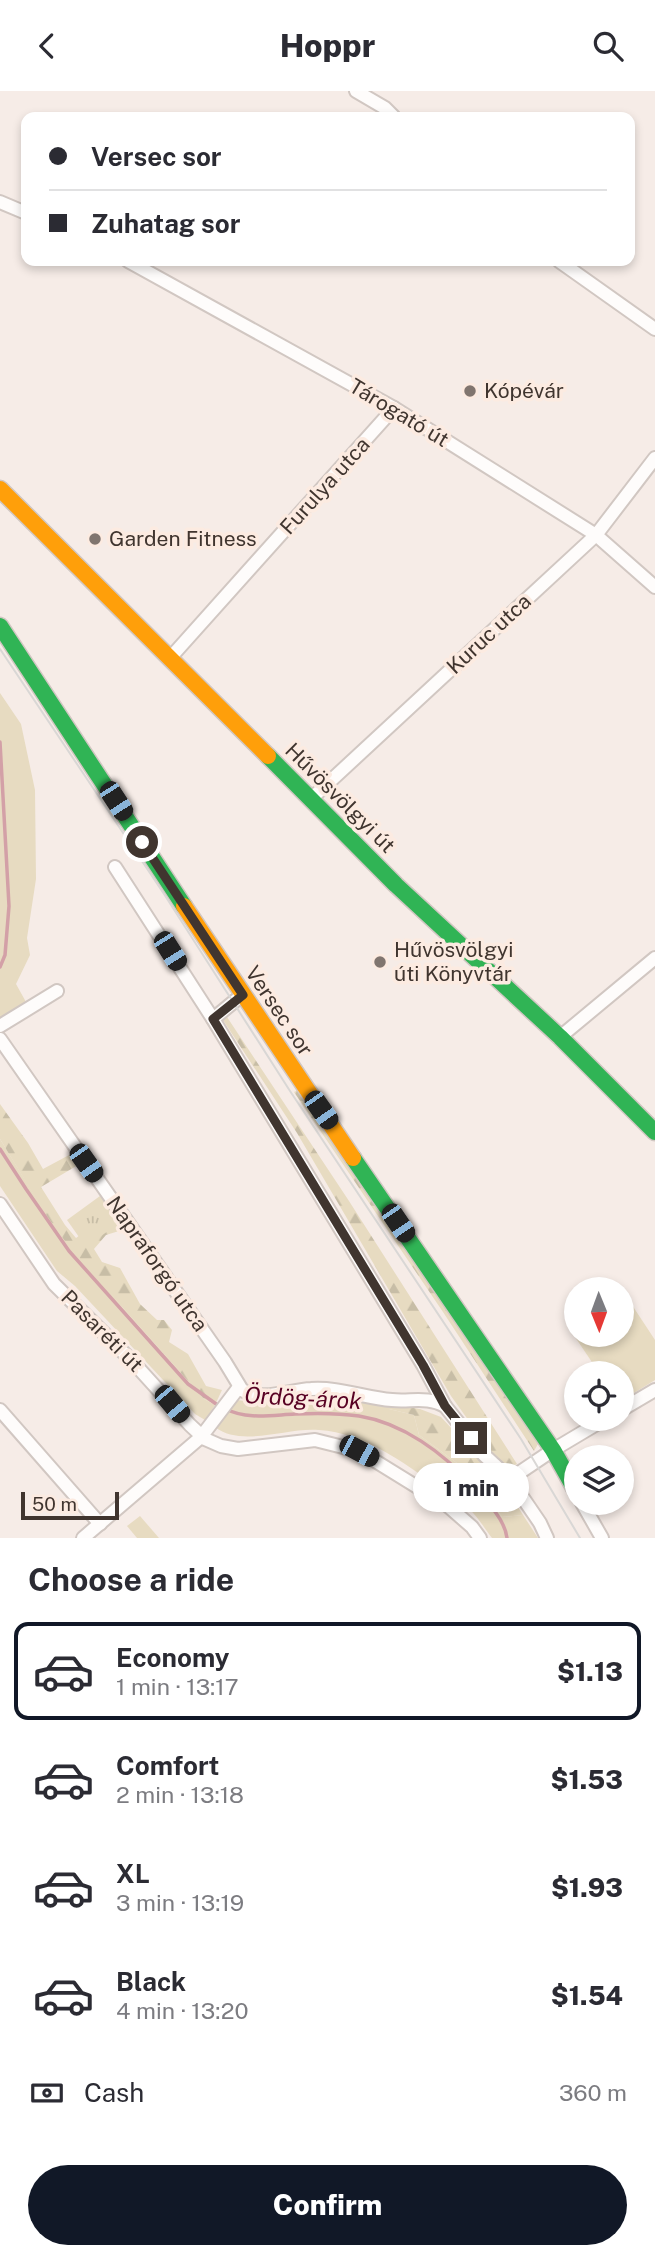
<!DOCTYPE html>
<meta charset="utf-8">
<style>
:root{--surface:#fff;--page:#f2f2f3;--text:#2b2b33;--muted:#7c7c81;--line:#e1e1e2;--accent:#111827}
body{margin:0;font-family:"Public Sans",sans-serif;background:var(--page);color:var(--text);height:100vh;display:flex;flex-direction:column;font-size:26px;white-space:nowrap}
*{box-sizing:border-box;margin:0}
p{font-size:23px;color:var(--muted)}
.icon{flex:none;width:38px;height:38px;fill:none;stroke:currentColor;stroke-width:2;stroke-linecap:round;stroke-linejoin:round}
.map{position:relative;height:1447px;overflow:hidden}
.sheet{display:flex;flex-direction:column;background:var(--surface);flex:1}
.sheet>*{flex:none}
.hud{position:absolute;left:21px;top:21px;width:614px;height:154px;border-radius:14px;box-shadow:0 4px 10px #0003;display:grid;align-content:center;height:154px;padding:0 28px;background:var(--surface)}
.needle{width:46px;rotate:179deg}
.fabs{position:absolute;left:564px;top:1186px;display:grid;gap:14px}
.fabs a{display:grid;place-items:center;width:70px;height:70px;border-radius:50%;background:var(--surface);box-shadow:0 4px 10px #0003;font-size:35px}
.scale{position:absolute;left:21px;bottom:18px;width:98px;box-sizing:border-box;padding-left:7px;border:4px solid #40352f;border-top:0;font-size:19px;line-height:24px;white-space:nowrap;color:#40352f;-webkit-text-stroke:5px #fcebe1;paint-order:stroke}
.end{position:absolute;width:32px;height:32px;margin:-16px;border:9px solid #40352f;background:#fff;box-shadow:0 0 0 4px #fff}
.from{border-radius:50%}
.bubble{position:absolute;height:49px;border-radius:24px;background:var(--surface);box-shadow:0 4px 10px #0003;font-size:23px;font-weight:800;line-height:49px;text-align:center}
.car{position:absolute;width:21px;height:42px;margin:-21px -10px;border-radius:9px;box-shadow:0 0 5px 2px #0007;background:linear-gradient(#222 24%,#8ab4d8 0 40%,#222 0 76%,#8ab4d8 0 86%,#222 0)}
.hud b{display:flex;align-items:center;gap:24px;height:66px;font-size:26px}
.hud b+b{border-top:2px solid var(--line)}
.hud i{width:18px;height:18px;background:var(--text)}
ul{padding:0;list-style:none}
li{display:flex;align-items:center;gap:21px;height:98px;margin:0 14px 10px;padding:0 14px;border:4px solid transparent;border-radius:14px}
li div{flex:1}
li b{display:block;font-size:26px}
li em{font-style:normal;font-weight:800}
li.current{border-color:var(--accent)}
li>.icon{width:63px;height:63px;stroke-width:1.5}
h2{padding:0 28px;font-size:32px;line-height:84px}
.pay{display:flex;align-items:center;gap:18px;height:77px;padding:0 28px;font-size:26px}
.pay p{margin-inline-start:auto}
.cta{display:flex;gap:14px;margin-top:auto;padding:14px 28px}
.cta a{flex:1;height:80px;border-radius:42px;background:var(--accent);color:#fff;font-size:28px;font-weight:800;line-height:80px;text-align:center}
header{display:flex;justify-content:space-between;align-items:center;height:91px;padding:0 28px;background:var(--surface);font-size:32px;font-weight:800}
.map>svg:first-child{display:block}
</style>
<header><svg class="icon" aria-label="back" viewBox="0 0 24 24"><path d="M15 5l-7 7 7 7"/></svg>Hoppr<svg class="icon" aria-label="search" viewBox="0 0 24 24"><circle cx="10" cy="10" r="6"/><path d="M15 15l6 6"/></svg></header>
<div class="map">
<svg width="655" height="1447" viewBox="0 0 655 1447">
<defs>
<pattern id="forest-firs" width="22" height="20" patternUnits="userSpaceOnUse" patternTransform="scale(1.75)"><rect width="22" height="20" fill="#e7dbc1"/><path d="M5 1l3.5 6h-7zM16 11l3.5 6h-7z" fill="#c7bda6"/></pattern>
<pattern id="park-tufts" width="24" height="20" patternUnits="userSpaceOnUse" patternTransform="scale(1.75)"><rect width="24" height="20" fill="#e7dbc1"/><path d="M3 7l-1-3M5 7V3M7 7l1-3M15 17l-1-3M17 17v-4M19 17l1-3" fill="none" stroke="#c7bda6"/></pattern>
</defs>
<rect width="100%" height="100%" fill="#f6ece7"/>
<g fill="#e7dbc1">
<path d="M0,602L21,633L35,699L36,788L27,847L30,864L16,893L26,911L0,930Z"/>
<path d="M0,1048L44,1120L122,1216L204,1308L215,1314L205,1329L195,1323L75,1195L57,1180L0,1095Z"/>
<path d="M632,1214L655,1249V1289L621,1310V1283H600L575,1246L579,1244H621V1220Z"/>
<path d="M327,1307L389,1313V1318L414,1324L419,1344L469,1381L502,1426L523,1424L538,1447H492C485,1438 478,1426 469,1418C460,1410 448,1403 438,1396C403,1371 364,1342 319,1339C287,1336 242,1357 215,1336L236,1309L256,1311Z"/>
<path d="M140,1425L159,1447H137L127,1435Z"/>
</g>
<g fill="url(#forest-firs)">
<path d="M227,926L349,1110L517,1373L510,1376L499,1372L451,1305L297,1042L223,929Z"/>
<path d="M298,999L538,1346V1353L534,1360L443,1221L294,1001Z"/>
<path d="M0,1013L28,1052L43,1078L71,1063L78,1074L41,1096L65,1134L76,1147L101,1128L111,1114L122,1126L119,1140L106,1144L94,1158L102,1171L120,1177L140,1213L157,1229H164L172,1239L169,1251L188,1263L206,1295L222,1299L215,1314L204,1308L122,1216L65,1150L44,1121L0,1048Z"/>
<path d="M389,1313L420,1318L441,1326L505,1395L523,1424L502,1426L469,1381L419,1344L414,1324L389,1318Z"/>
</g>
<path fill="url(#park-tufts)" d="M100,1105L119,1132L86,1156L67,1129Z"/>
<g fill="none" stroke-linecap="round" stroke-linejoin="round">
<g stroke="#d3a0a7" stroke-width="3.5">
<path d="M0,651L9,815L5,864L0,876"/>
<path d="M0,1058L26,1098L69,1160L188,1293L219,1315"/>
<path d="M226,1318C247,1329 272,1324 295,1323C316,1322 338,1322 359,1325C403,1332 443,1362 472,1394C485,1408 505,1428 507,1447"/>
</g>
<defs>
<g id="street">
<path d="M356,0L385,17L394,26"/>
<path d="M0,111L26,122"/>
<path d="M128,170L394,317L596,444L655,496"/>
<path d="M559,170L655,238"/>
<path d="M171,566L394,317"/>
<path d="M312,707L596,444L655,367"/>
<path d="M115,776L213,928L423,1274L445,1315L484,1364L510,1388L540,1432L547,1447"/>
<path d="M213,928L242,904"/>
<path d="M0,935L57,900"/>
<path d="M560,946L655,867"/>
<path d="M0,948L225,1271L242,1299C262,1311 289,1299 311,1298C339,1296 365,1307 392,1309C410,1311 428,1305 445,1315"/>
<path d="M0,1113L54,1193L132,1270L190,1334L205,1348L221,1355L238,1358L315,1349L359,1360L448,1415L472,1436L480,1447"/>
<path d="M0,1319L100,1433"/>
<path d="M621,1319L655,1299"/>
<path d="M510,1388L553,1359L605,1328"/>
<path d="M582,1412L602,1447"/>
<path d="M83,1447L201,1346L239,1296"/>
</g>
<g id="fast">
<path d="M0,535L184,815"/>
<path d="M268,665L396,794L560,946L655,1041"/>
<path d="M353,1067L553,1359L576,1400"/>
</g>
<g id="slow">
<path d="M0,398L268,665"/>
<path d="M184,815L353,1067"/>
</g>
</defs>
<use href="#street" stroke="#d1c7c2" stroke-width="16"/>
<use href="#fast" stroke="#d1c7c2" stroke-width="19"/>
<use href="#slow" stroke="#d1c7c2" stroke-width="19"/>
<use href="#street" stroke="#fefcfb" stroke-width="12"/>
<use href="#fast" stroke="#30b455" stroke-width="16"/>
<use href="#slow" stroke="#ff9f0a" stroke-width="16"/>
<path stroke="#d9d7d5" stroke-width="2" d="M0,558L164,803L290,1000L521,1348L580,1447"/>
</g>
<g fill="none" stroke-linecap="round" stroke-linejoin="round">
<path stroke="#40352f" stroke-width="9" d="M142,751L243,904L213,928L423,1274L445,1315L471,1347"/>
</g>
<g fill="#80756f" stroke="#fcebe1" stroke-width="2.5">
<circle cx="470" cy="300" r="7"/>
<circle cx="95" cy="448" r="7"/>
<circle cx="380" cy="871" r="7"/>
</g>
<g text-anchor="middle" stroke-width="7" stroke-linejoin="round" paint-order="stroke">
<g font-size="21" fill="#40352f" stroke="#fcebe1" text-anchor="start">
<text x="484" y="307">Kópévár</text>
<text x="109" y="455">Garden Fitness</text>
<text x="394" y="866">Hűvösvölgyi<tspan x="394" dy="24">úti Könyvtár</tspan></text>
</g>
<g font-size="21" fill="#40352f" stroke="#fcebe1">
<text transform="translate(399 322) rotate(31)" y="7">Tárogató út</text>
<text transform="translate(325 395) rotate(-48)" y="7">Furulya utca</text>
<text transform="translate(489 543) rotate(-43)" y="7">Kuruc utca</text>
<text transform="translate(340 707) rotate(45)" y="7">Hűvösvölgyi út</text>
<text transform="translate(279 920) rotate(56)" y="7">Versec sor</text>
<text transform="translate(157 1173) rotate(55)" y="7">Napraforgó utca</text>
<text transform="translate(102 1240) rotate(45)" y="7">Pasaréti út</text>
</g>
<g font-size="23" font-style="italic" fill="#580123" stroke="#fcebe1">
<text transform="translate(303 1307) rotate(3)" y="8">Ördög-árok</text>
</g>
</g>
</svg>
<div class="fabs">
<a><svg class="needle" viewBox="-14 -14 28 28"><path d="M0-13l5 13h-10z" fill="#e53935"/><path d="M0 13l5-13h-10z" fill="#7c7c81"/></svg></a>
<a><svg class="icon" aria-label="locate" viewBox="0 0 24 24"><circle cx="12" cy="12" r="6"/><path d="M12 2v4M12 18v4M2 12h4M18 12h4"/></svg></a>
<a><svg class="icon" aria-label="layers" viewBox="0 0 24 24"><path d="M12 4l9 5-9 5-9-5zM3 14l9 5 9-5"/></svg></a>
</div>
<div class="scale">50 m</div>
<i class="end from" style="left:142px;top:751px"></i>
<i class="end" style="left:471px;top:1347px"></i>
<div class="bubble" style="left:413px;top:1372px;width:116px">1 min</div>
<i class="car" style="left:116px;top:710px;rotate:147deg"></i>
<i class="car" style="left:170px;top:860px;rotate:148deg"></i>
<i class="car" style="left:321px;top:1019px;rotate:145deg"></i>
<i class="car" style="left:86px;top:1072px;rotate:145deg"></i>
<i class="car" style="left:398px;top:1132px;rotate:146deg"></i>
<i class="car" style="left:172px;top:1313px;rotate:140deg"></i>
<i class="car" style="left:359px;top:1360px;rotate:118deg"></i>
<div class="hud">
<b><i class="from"></i>Versec sor</b>
<b><i></i>Zuhatag sor</b>
</div>
</div>
<section class="sheet">
<h2>Choose a ride</h2>
<ul>
<li class="current"><svg class="icon" aria-label="car" viewBox="0 0 24 24"><path d="M5 17H2v-5l4-1 3-4h7l3 4 3 1v5h-3M9 17h6M6 11h13"/><circle cx="7" cy="17" r="2"/><circle cx="17" cy="17" r="2"/></svg><div><b>Economy</b><p>1 min · 13:17</p></div><em>$1.13</em></li>
<li><svg class="icon" aria-label="car" viewBox="0 0 24 24"><path d="M5 17H2v-5l4-1 3-4h7l3 4 3 1v5h-3M9 17h6M6 11h13"/><circle cx="7" cy="17" r="2"/><circle cx="17" cy="17" r="2"/></svg><div><b>Comfort</b><p>2 min · 13:18</p></div><em>$1.53</em></li>
<li><svg class="icon" aria-label="car" viewBox="0 0 24 24"><path d="M5 17H2v-5l4-1 3-4h7l3 4 3 1v5h-3M9 17h6M6 11h13"/><circle cx="7" cy="17" r="2"/><circle cx="17" cy="17" r="2"/></svg><div><b>XL</b><p>3 min · 13:19</p></div><em>$1.93</em></li>
<li><svg class="icon" aria-label="car" viewBox="0 0 24 24"><path d="M5 17H2v-5l4-1 3-4h7l3 4 3 1v5h-3M9 17h6M6 11h13"/><circle cx="7" cy="17" r="2"/><circle cx="17" cy="17" r="2"/></svg><div><b>Black</b><p>4 min · 13:20</p></div><em>$1.54</em></li>
</ul>
<div class="pay"><svg class="icon" aria-label="cash" viewBox="0 0 24 24"><path d="M3 7h18v10H3z"/><circle cx="12" cy="12" r="2"/></svg>Cash<p>360 m</p></div>
<div class="cta"><a>Confirm</a></div>
</section>
